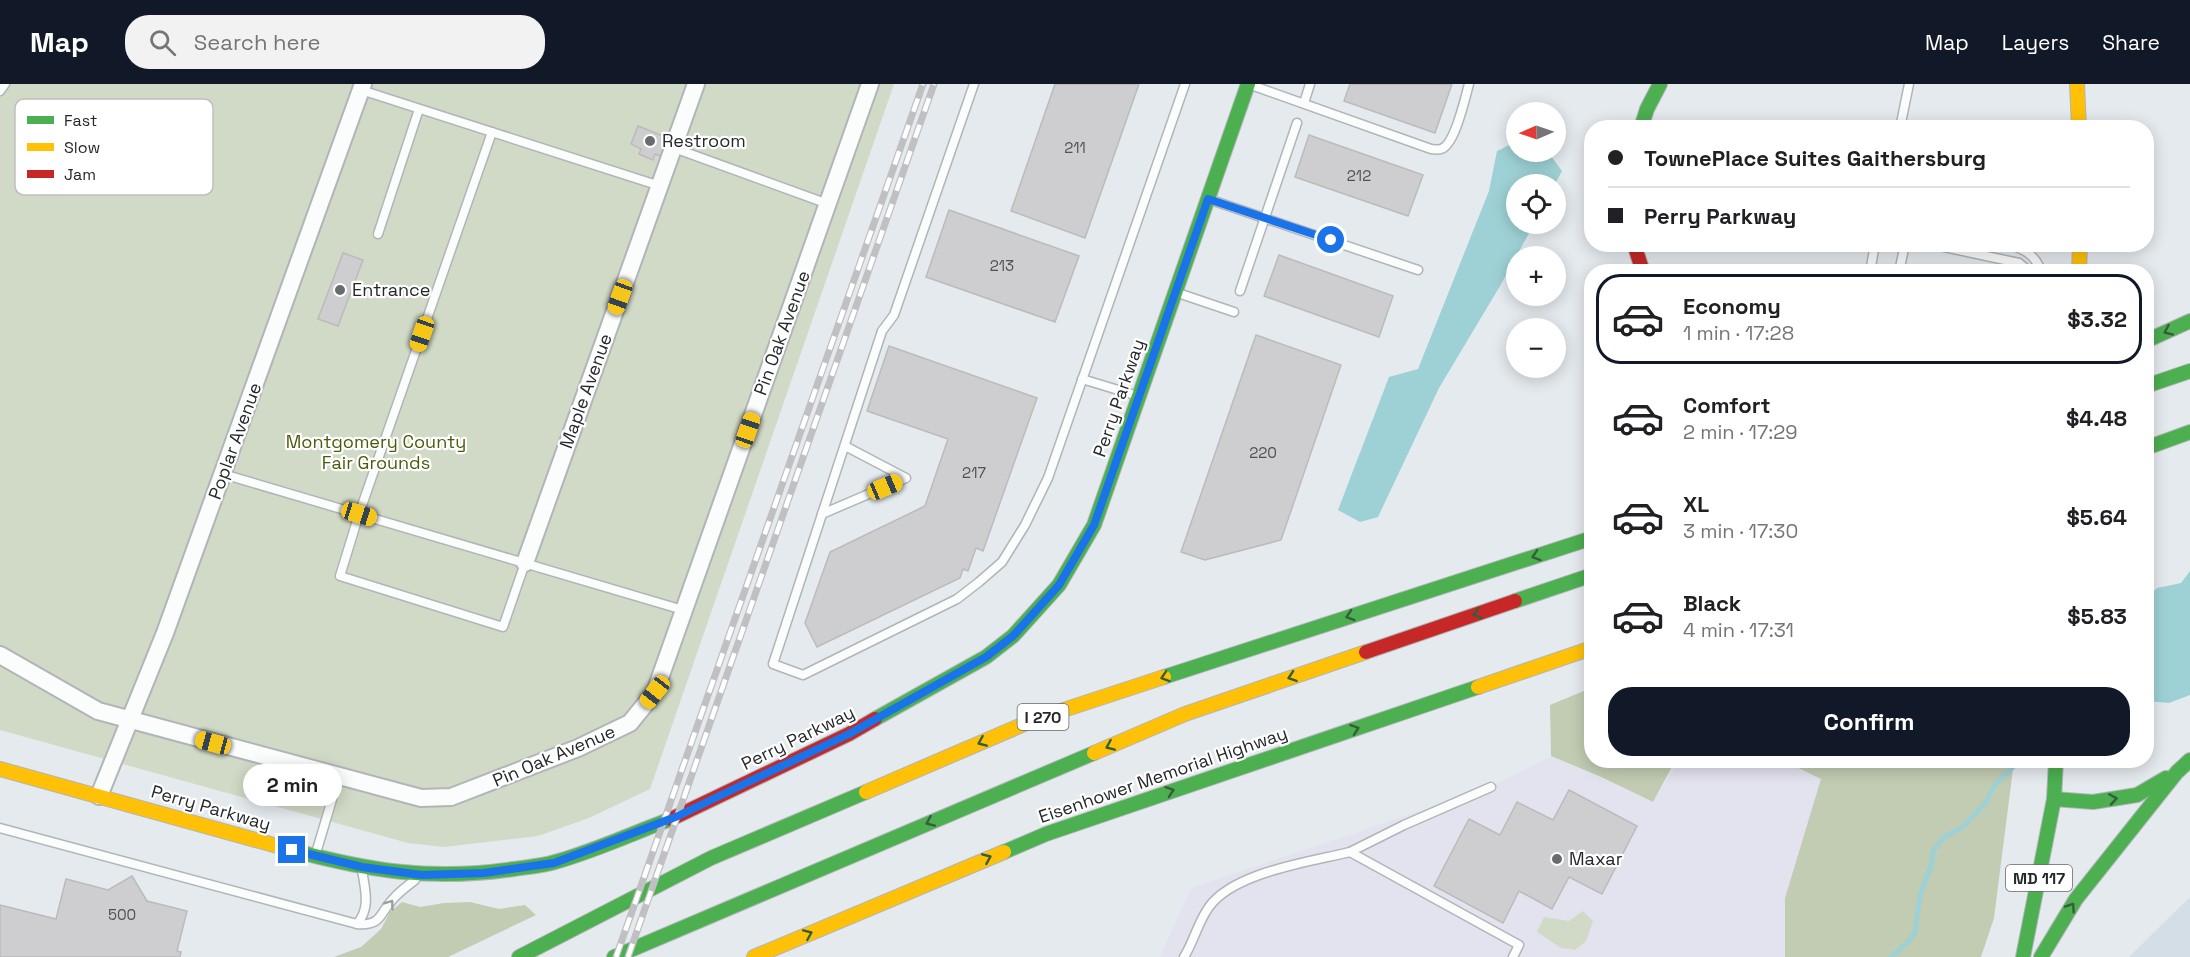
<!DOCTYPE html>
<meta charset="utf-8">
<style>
:root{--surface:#fff;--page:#f2f2f2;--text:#202124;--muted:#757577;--line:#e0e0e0;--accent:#111827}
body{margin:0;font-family:"Space Grotesk",sans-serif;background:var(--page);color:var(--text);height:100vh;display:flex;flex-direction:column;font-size:22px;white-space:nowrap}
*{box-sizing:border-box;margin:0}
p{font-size:20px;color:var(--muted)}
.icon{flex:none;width:33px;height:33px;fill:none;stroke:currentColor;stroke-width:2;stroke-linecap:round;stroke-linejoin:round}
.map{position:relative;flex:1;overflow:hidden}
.details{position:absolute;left:1584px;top:180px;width:570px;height:504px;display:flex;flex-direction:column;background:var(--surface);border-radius:24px;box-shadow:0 3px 15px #0003}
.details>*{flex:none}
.top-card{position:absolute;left:1584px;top:36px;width:570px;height:132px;border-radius:24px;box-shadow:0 3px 15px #0003;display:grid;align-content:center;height:132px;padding:0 24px;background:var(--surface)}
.needle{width:39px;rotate:268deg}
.fabs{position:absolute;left:1506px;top:18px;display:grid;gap:12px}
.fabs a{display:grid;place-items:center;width:60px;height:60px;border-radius:50%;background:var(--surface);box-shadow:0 3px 15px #0003;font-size:30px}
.end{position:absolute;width:27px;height:27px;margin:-14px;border:8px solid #1a73e8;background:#fff;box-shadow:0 0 0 3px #fff}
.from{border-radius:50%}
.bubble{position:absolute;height:42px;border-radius:21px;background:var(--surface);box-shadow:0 3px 15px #0003;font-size:20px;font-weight:600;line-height:42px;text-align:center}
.car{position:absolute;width:18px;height:36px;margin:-18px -9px;border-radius:8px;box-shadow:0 0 4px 2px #0007;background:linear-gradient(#f5c518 24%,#345 0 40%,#f5c518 0 76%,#345 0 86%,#f5c518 0)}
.top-card b{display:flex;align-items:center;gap:21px;height:57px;font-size:22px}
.top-card b+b{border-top:2px solid var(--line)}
.top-card i{width:15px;height:15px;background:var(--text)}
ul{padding:10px 0 0;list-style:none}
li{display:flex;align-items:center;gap:18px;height:90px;margin:0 12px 9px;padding:0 12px;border:3px solid transparent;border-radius:24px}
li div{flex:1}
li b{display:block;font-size:22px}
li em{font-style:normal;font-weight:600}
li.active{border-color:var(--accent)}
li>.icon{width:54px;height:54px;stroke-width:1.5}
.primary-button{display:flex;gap:12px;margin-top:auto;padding:12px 24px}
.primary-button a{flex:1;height:69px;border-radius:24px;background:var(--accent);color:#fff;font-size:24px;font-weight:600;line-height:69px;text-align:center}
header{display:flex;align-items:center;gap:36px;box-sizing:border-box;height:84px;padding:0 30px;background:var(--accent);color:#fff}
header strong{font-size:28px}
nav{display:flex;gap:33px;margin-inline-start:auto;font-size:21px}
.search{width:420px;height:54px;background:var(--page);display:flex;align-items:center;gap:15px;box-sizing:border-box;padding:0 21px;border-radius:24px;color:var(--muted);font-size:22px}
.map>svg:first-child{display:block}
</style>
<header>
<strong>Map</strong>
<div class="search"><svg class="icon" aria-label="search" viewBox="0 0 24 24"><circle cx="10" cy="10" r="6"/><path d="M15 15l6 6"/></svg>Search here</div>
<nav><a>Map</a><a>Layers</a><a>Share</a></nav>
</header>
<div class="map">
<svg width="2190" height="873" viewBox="0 0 2190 873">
<rect width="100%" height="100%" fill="#e5eaee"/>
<path fill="#e3e2ef" d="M1551,672L1652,718L1680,677H1782L1821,695L1809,744L1785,814V873H1160L1191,804L1491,703Z"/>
<path fill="#d4dee7" d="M2190,813V873H2129Z"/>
<g fill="#d1dac6">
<path d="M0,0H894L650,705L589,734L538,752L444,763L408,759L0,646Z"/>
<path d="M1583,827L1593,837L1586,857L1575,866L1561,864L1537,848L1544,833L1569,837Z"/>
</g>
<g fill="#c2ccb2">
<path d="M1591,604L1592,676L1675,677L1653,718L1601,693L1551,672L1550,621Z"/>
<path d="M1784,677H2014L1994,834L1981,873H1785V814L1821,695Z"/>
<path d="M402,818L420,823L444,819L470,818L499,825L525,821L536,831L448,873H334L361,863L381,845L390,828Z"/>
</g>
<g fill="#9ed1d5">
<path d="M1516,58V68H1548L1562,87L1555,100H1516V140H1534L1500,202L1439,304L1378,433L1360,438L1338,426L1389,293L1418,285L1489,107L1497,67Z"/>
<path d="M2190,487V611L2169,619L2147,617V514L2157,504L2181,499Z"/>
</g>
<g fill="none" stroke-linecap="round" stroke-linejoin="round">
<path stroke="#9ed1d5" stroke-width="5" d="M1891,873L1909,857L1915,848L1920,811L1932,779L1933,767L1943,754L1964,742L1986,718L1994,702L2020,676"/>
</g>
<g fill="#ceced0" stroke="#bbbbbc" stroke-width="1.5">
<path d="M1055,0H1139L1085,154L1011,127Z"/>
<path d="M1350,0H1452L1435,49L1344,17Z"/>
<path d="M638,42L668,54L661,72L655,70L653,76L639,70L641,65L631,60Z"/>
<path d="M1309,51L1423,91L1408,132L1295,93Z"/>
<path d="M949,126L1079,172L1055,238L926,193Z"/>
<path d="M343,169L363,176L338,242L318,235Z"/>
<path d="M1279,171L1393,212L1379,253L1264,212Z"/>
<path d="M1256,251L1341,281L1281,456L1205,476L1181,468Z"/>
<path d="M889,262L1037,314L983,467L976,464L968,487L963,485L960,494L817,563L805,539L830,468L925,422L948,355L867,327Z"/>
<path d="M1569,706L1637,742L1602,810L1569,793L1552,825L1519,807L1503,839L1434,802L1469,735L1500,751L1517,718L1553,736Z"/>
<path d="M132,792L147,817L187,827L177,867L181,868L180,873H0V821L56,835L66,795L108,806Z"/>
</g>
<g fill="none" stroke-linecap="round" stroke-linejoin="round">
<defs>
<g id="lane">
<path d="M974,0L894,231L882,247L773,580L803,591L957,515L979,498L1002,478L1025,441L1048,394L1185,0"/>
<path d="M1251,1L1431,65C1434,65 1438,66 1441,65C1455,61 1465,14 1469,0"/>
<path d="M361,6L660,102"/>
<path d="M0,7L5,0"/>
<path d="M1304,19L1310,0"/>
<path d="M1900,44L1909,0"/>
<path d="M492,48L359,430L340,492L503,543L525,479"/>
<path d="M674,64L828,120"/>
<path d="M1211,116L1418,186"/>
<path d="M378,150L419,25"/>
<path d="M1930,160L2019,179L2030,188"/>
<path d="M2006,160C2022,164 2036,170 2041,188"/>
<path d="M1870,188L1875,160"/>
<path d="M1899,188L1905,160"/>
<path d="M1240,207L1297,39"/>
<path d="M1178,209L1234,228"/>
<path d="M1082,295L1138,312"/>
<path d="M223,390L683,526"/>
<path d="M822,430L906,394L845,362"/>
<path d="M0,744L357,840C382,842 379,830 393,815C399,808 407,802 415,796"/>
<path d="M1350,768L1404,741L1491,703"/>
<path d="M316,769L339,692"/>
<path d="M357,840C371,824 365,805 362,786"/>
<path d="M1184,873C1194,857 1198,838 1209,823C1234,788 1310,778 1350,768L1519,861L1513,873"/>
</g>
<g id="street">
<path d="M525,479L696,0"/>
<path d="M0,571L98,627L421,714L451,713L578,664L630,639L655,608L870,0"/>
<path d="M99,712L165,549L363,0"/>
</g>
<g id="fast">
<path d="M1641,44L1647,25L1660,0"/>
<path d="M2146,257L2190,237"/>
<path d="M2146,302L2190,287"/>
<path d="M2146,364L2190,348"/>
<path d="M1515,517L1592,491"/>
<path d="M1164,593L1592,454"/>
<path d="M875,635L986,573L1013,552L1059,501L1094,441L1248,0"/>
<path d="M2054,715L2093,718L2137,711L2166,694"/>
<path d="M288,765C369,787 430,797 514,785C528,783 542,782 555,778C595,767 633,749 671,735"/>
<path d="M1004,768L1046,750L1478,603"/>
<path d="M519,873L711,774L866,708"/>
<path d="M614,873L1094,669"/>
<path d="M2023,873L2054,715L2056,676"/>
<path d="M2041,873L2076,815L2177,688L2190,676"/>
</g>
<g id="slow">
<path d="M2077,0L2079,44"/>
<path d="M2079,188L2080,160"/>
<path d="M1478,603L1592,564"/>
<path d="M1094,669L1185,630L1366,568"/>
<path d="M0,685L288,765"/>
<path d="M866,708L1036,635L1164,593"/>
<path d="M754,873L1004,768"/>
</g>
<g id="jam">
<path d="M1634,160L1643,188"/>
<path d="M1366,568L1515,517"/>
<path d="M671,735L849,650L875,635"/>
</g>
</defs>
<use href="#lane" stroke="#b1b5b8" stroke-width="11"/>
<use href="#street" stroke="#b1b5b8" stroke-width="20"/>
<use href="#fast" stroke="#b1b5b8" stroke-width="16"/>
<use href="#slow" stroke="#b1b5b8" stroke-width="16"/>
<use href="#jam" stroke="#b1b5b8" stroke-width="16"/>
<use href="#lane" stroke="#fbfcfc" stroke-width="8"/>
<use href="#street" stroke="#fbfcfc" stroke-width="16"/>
<use href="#fast" stroke="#4caf50" stroke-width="14"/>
<use href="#slow" stroke="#ffc107" stroke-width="14"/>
<use href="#jam" stroke="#c62828" stroke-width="14"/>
<defs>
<g id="rail">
<path d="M616,873L923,0"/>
<path d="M628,873L934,0"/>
</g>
</defs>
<use href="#rail" stroke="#c0c0c2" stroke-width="7"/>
<use href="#rail" stroke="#fff" stroke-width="4.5" stroke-dasharray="14" stroke-linecap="butt"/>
</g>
<defs><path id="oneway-chevron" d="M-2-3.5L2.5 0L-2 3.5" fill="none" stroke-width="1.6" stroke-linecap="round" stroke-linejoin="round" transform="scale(1.5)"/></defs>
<g stroke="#355e3a">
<use href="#oneway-chevron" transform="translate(2168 247) rotate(156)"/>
<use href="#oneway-chevron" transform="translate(1536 472) rotate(162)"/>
<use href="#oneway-chevron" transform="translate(1477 530) rotate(161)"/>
<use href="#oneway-chevron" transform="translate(1350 532) rotate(162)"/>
<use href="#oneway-chevron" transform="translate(1165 593) rotate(162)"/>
<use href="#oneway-chevron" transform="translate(1292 593) rotate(161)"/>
<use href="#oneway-chevron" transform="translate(1355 645) rotate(-19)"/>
<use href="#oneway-chevron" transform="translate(982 658) rotate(157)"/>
<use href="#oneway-chevron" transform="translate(1110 662) rotate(157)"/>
<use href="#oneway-chevron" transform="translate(1170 707) rotate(-19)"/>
<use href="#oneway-chevron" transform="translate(2113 715) rotate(-9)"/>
<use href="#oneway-chevron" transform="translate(930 738) rotate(157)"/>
<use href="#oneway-chevron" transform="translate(987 774) rotate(-23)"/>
<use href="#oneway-chevron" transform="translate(2071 823) rotate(-56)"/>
<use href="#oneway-chevron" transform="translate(808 850) rotate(-23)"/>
</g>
<use stroke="#9b9d9e" href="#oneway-chevron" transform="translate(390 820) rotate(-54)"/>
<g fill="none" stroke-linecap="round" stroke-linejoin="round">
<path stroke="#1a73e8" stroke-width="8" d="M292,766L362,783L422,791L484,789L554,779L678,732L742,701L849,650L986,573L1013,552L1059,501L1094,441L1208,115L1331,156"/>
</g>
<g fill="#686c6f" stroke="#fff" stroke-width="2">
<circle cx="650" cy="57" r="6"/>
<circle cx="340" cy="206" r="6"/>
<circle cx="1557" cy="775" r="6"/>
</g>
<g text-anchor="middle" stroke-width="4.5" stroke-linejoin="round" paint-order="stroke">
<g font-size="15" fill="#4f5254">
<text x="1075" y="69">211</text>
<text x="1359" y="97">212</text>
<text x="1002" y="187">213</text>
<text x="1263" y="374">220</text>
<text x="974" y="394">217</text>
<text x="122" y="836">500</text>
</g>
<g fill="#fff" stroke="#66686b" stroke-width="1.5">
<rect x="1017.5" y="620" width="51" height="26" rx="4.5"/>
<rect x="2006" y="781" width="66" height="26" rx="4.5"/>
</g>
<g font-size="16" font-weight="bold" fill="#25282b">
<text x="1043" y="639">I 270</text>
<text x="2039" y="800">MD 117</text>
</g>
<g font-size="18" fill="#25282b" stroke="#fff" text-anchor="start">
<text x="662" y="63">Restroom</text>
<text x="352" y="212">Entrance</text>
<text x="1569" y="781">Maxar</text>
</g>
<g font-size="18" fill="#25282b" stroke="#fff">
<text transform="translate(782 249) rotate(-70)" y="6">Pin Oak Avenue</text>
<text transform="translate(586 307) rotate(-70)" y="6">Maple Avenue</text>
<text transform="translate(1119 314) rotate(-71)" y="6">Perry Parkway</text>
<text transform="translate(235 357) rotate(-70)" y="6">Poplar Avenue</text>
<text transform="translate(798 654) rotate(-26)" y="6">Perry Parkway</text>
<text transform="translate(554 672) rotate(-23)" y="6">Pin Oak Avenue</text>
<text transform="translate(1163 691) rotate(-19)" y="6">Eisenhower Memorial Highway</text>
<text transform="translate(211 724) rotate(16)" y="6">Perry Parkway</text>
</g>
<g font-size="18" fill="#4b5b0b" stroke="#fff">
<text x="376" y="364">Montgomery County<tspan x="376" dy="21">Fair Grounds</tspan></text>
</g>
</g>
<rect x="15" y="15" width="198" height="96" rx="9" fill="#fff" stroke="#bebebf" stroke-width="1.5"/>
<rect x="27" y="32" width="27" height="8" fill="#4caf50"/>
<rect x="27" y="59" width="27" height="8" fill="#ffc107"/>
<rect x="27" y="86" width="27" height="8" fill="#c62828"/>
<g font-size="16" fill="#25282b">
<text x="64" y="42">Fast</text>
<text x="64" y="69">Slow</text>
<text x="64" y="96">Jam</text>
</g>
</svg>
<div class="fabs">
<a><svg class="needle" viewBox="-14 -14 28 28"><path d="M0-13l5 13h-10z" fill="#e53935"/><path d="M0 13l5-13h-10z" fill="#757577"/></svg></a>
<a><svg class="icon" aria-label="locate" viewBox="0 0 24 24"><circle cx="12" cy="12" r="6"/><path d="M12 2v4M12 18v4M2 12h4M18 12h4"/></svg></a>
<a>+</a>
<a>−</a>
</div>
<i class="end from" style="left:1331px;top:156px"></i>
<i class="end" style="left:292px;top:766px"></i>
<div class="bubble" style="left:243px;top:680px;width:99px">2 min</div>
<i class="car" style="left:620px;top:213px;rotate:200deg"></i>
<i class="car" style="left:422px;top:250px;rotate:199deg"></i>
<i class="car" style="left:748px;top:346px;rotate:19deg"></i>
<i class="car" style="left:885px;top:403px;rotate:67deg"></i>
<i class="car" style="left:359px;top:430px;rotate:107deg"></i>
<i class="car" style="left:655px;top:608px;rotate:218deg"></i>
<i class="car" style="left:213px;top:659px;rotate:285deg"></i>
<div class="top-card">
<b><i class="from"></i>TownePlace Suites Gaithersburg</b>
<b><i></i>Perry Parkway</b>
</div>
<section class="details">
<ul>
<li class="active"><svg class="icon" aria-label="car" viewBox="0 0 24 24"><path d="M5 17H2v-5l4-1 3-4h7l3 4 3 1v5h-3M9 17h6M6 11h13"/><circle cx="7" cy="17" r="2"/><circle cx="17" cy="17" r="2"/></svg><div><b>Economy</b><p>1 min · 17:28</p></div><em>$3.32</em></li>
<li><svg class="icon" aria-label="car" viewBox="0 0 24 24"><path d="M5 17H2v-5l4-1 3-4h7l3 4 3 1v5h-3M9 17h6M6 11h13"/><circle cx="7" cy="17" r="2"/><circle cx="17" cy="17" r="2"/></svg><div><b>Comfort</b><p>2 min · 17:29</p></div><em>$4.48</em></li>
<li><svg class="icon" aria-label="car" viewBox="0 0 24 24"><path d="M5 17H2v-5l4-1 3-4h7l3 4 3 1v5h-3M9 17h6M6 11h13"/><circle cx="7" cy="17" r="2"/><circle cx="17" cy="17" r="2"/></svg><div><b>XL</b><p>3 min · 17:30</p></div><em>$5.64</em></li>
<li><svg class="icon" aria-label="car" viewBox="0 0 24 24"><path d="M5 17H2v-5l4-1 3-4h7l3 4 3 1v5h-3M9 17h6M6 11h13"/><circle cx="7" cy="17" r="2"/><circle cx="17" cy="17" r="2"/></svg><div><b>Black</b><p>4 min · 17:31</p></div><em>$5.83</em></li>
</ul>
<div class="primary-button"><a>Confirm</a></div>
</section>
</div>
